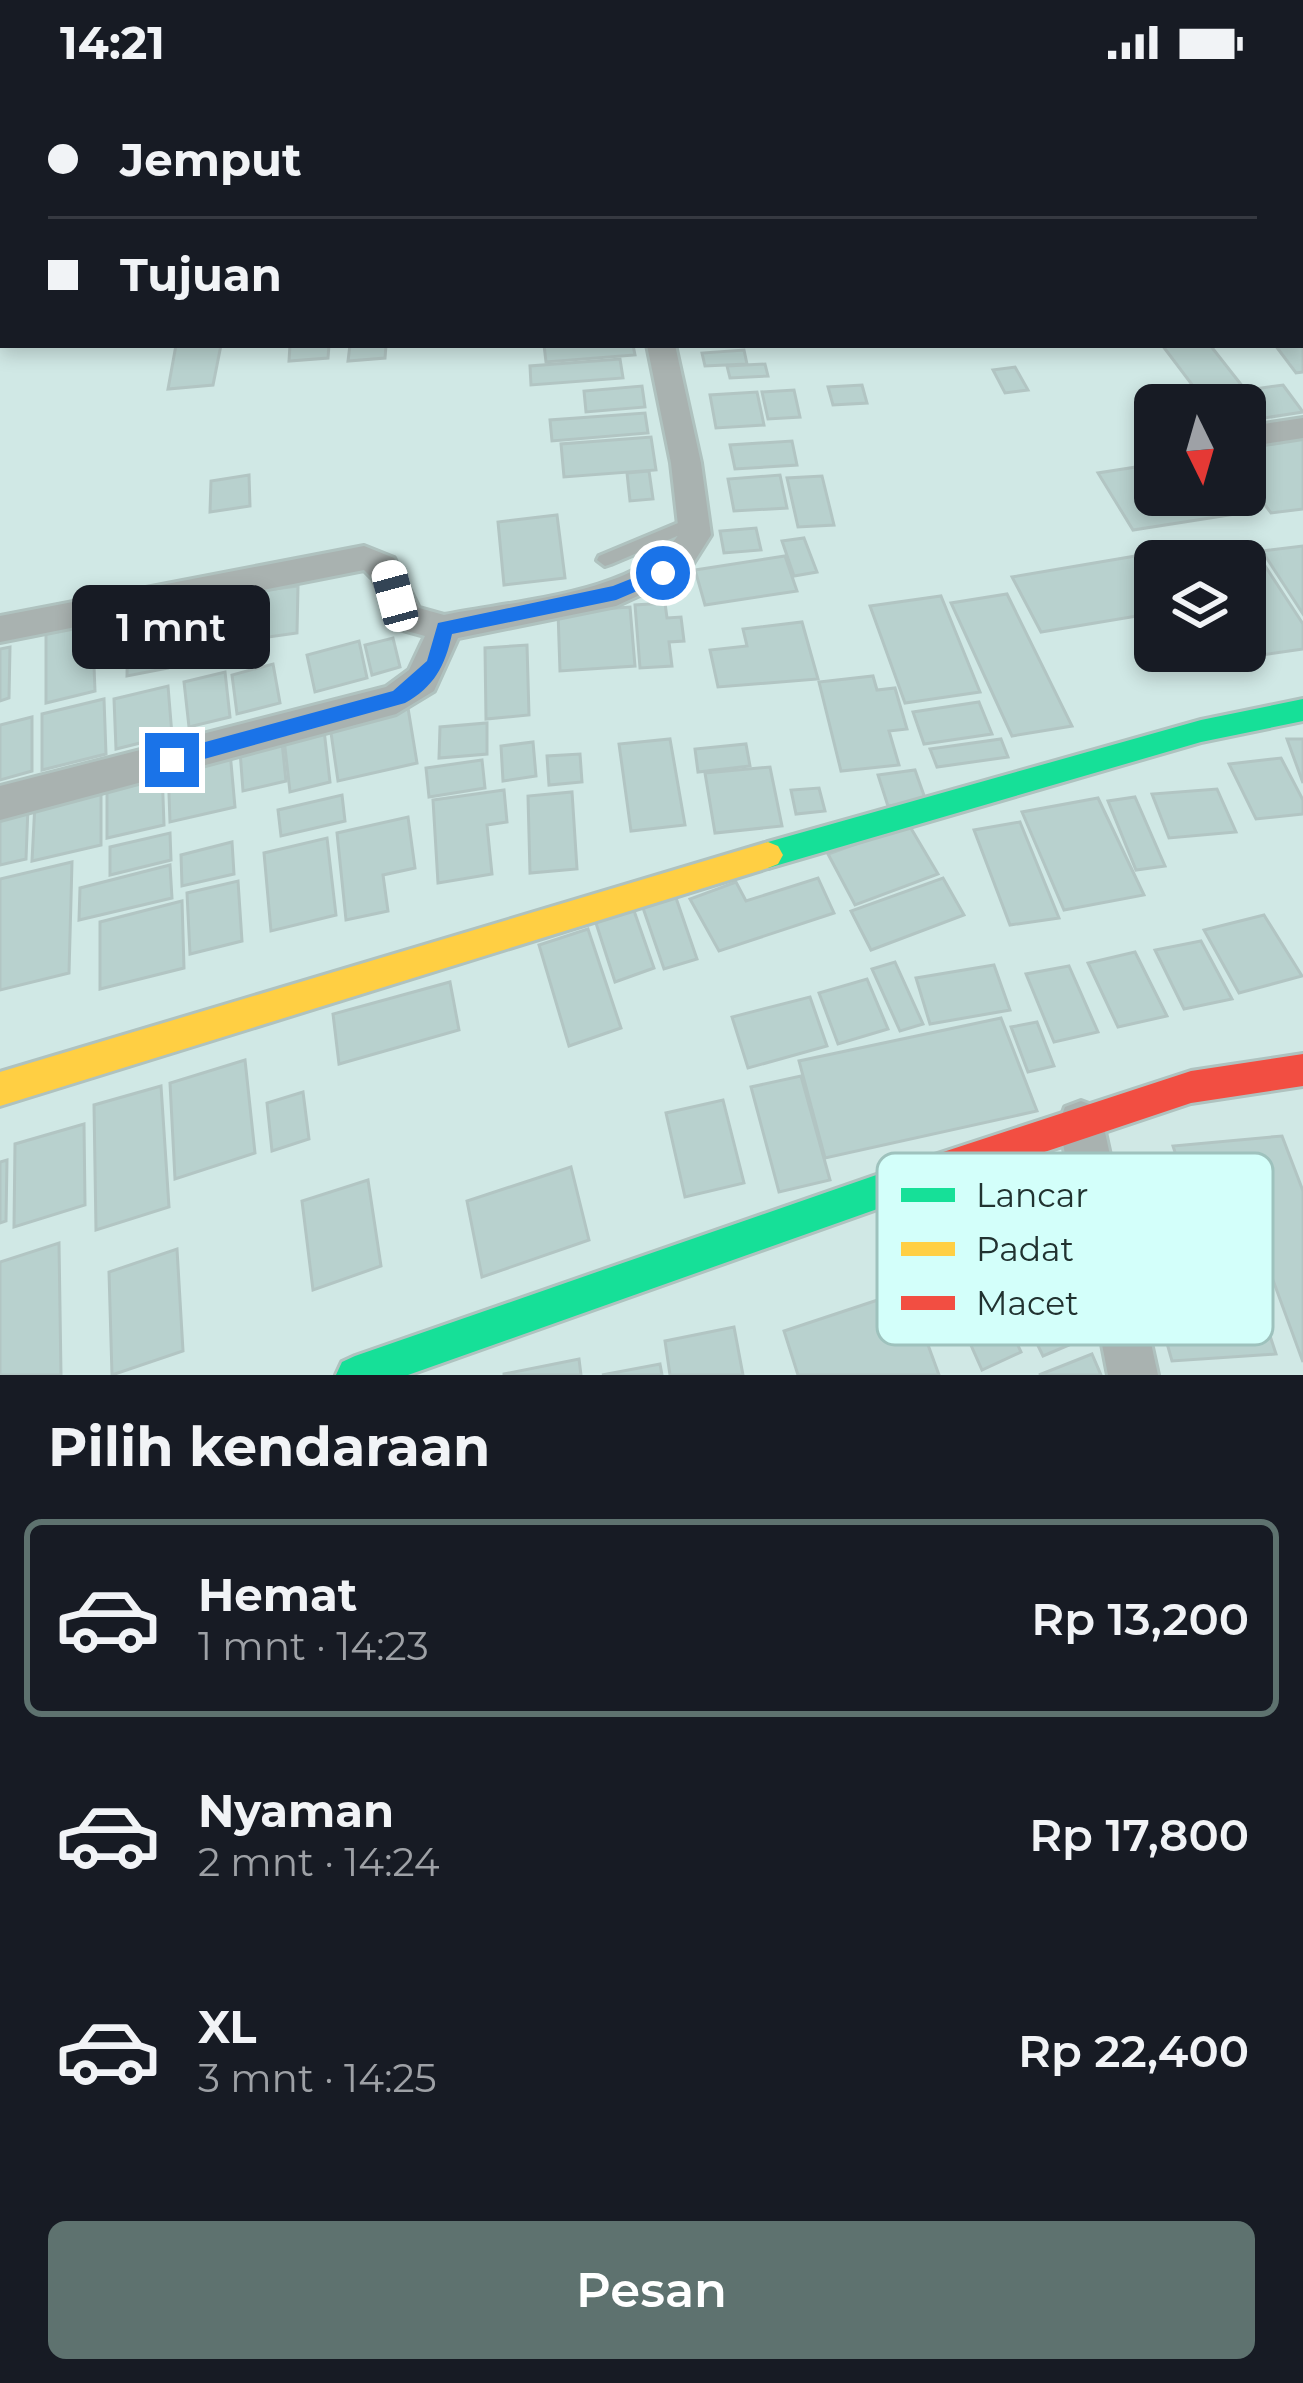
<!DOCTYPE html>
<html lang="id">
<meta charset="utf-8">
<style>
:root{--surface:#171b24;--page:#242831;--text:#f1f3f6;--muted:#9ea1a6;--line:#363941;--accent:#5e726f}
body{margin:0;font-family:Montserrat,sans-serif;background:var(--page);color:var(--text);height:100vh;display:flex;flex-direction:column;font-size:45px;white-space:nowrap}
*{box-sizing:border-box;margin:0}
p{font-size:39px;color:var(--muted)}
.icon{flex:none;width:66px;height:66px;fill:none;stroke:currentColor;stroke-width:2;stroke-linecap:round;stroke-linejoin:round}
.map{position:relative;height:1291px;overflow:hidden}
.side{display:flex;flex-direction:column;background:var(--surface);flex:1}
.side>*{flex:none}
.top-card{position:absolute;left:0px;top:0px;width:1305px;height:264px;box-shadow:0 6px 18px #0003;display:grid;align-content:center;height:264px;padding:0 48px;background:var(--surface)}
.needle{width:78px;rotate:175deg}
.buttons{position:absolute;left:1134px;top:300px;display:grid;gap:24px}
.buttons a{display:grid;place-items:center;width:132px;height:132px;border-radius:18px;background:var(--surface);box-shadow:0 6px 18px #0003;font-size:60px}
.end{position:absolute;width:54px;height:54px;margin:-27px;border:15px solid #1a73e8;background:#fff;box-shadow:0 0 0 6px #fff}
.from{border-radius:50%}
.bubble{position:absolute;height:84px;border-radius:18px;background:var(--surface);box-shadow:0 6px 18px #0003;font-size:39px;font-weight:600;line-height:84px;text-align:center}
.car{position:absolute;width:36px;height:72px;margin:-36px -18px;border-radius:15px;box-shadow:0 0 9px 3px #0007;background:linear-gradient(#fff 24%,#345 0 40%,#fff 0 76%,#345 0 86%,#fff 0)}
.top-card b{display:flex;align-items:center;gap:42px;height:114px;font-size:45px}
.top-card b+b{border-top:3px solid var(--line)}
.top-card i{width:30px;height:30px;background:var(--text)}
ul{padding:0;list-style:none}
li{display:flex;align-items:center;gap:36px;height:198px;margin:0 24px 18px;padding:0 24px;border:6px solid transparent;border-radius:18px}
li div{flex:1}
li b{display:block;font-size:45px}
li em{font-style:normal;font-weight:600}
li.on{border-color:var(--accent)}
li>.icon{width:108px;height:108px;stroke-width:1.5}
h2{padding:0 48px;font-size:54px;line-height:144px}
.cta{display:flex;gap:24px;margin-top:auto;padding:24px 48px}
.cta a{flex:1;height:138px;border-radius:18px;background:var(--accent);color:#fff;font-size:48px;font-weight:600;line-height:138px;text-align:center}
.status{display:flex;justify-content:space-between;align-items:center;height:84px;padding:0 60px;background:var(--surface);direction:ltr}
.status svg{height:33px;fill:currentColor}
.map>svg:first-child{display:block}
</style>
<div class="status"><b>14:21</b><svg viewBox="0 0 49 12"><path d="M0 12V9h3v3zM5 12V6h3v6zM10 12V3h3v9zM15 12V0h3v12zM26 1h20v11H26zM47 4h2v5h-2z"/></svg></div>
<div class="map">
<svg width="1303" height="1291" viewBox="0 0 1303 1291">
<rect width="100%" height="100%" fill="#d0e8e5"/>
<g fill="#b8d1ce" stroke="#b2c5c3" stroke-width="3">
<path d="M1303,239V288L1296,289L1275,261H1302Z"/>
<path d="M176,261H221L213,301L168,305Z"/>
<path d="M290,261H329L328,274L289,277Z"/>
<path d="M350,261H386L385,274L348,277Z"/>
<path d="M544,261H633L635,271L546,278Z"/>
<path d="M1162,261H1210L1243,303L1199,310Z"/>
<path d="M744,266L747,280L705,282L702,269Z"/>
<path d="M620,275L623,294L531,301L530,282Z"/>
<path d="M765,280L768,292L730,294L727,282Z"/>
<path d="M1015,283L1028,306L1005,309L993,286Z"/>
<path d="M862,301L867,319L833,321L828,303Z"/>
<path d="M1283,301L1303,328L1245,337V321H1205L1199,313Z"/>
<path d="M642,302L645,323L586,328L584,307Z"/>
<path d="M794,306L800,333L768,335L762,308Z"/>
<path d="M757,308L764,341L716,344L710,311Z"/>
<path d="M645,329L648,349L552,357L550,336Z"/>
<path d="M1303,348V425L1271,429L1245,394V366L1258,364L1251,355Z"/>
<path d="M651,353L656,386L564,393L561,360Z"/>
<path d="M792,357L797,381L735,385L730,361Z"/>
<path d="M1155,380V411H1244L1255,427L1133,446L1098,389Z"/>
<path d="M649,387L653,415L630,417L627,389Z"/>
<path d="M249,391L250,422L210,428L211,397Z"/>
<path d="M780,391L787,424L734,427L728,395Z"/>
<path d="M822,392L834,441L798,443L787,394Z"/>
<path d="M557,431L565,494L504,501L498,438Z"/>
<path d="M756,444L761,466L724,469L720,447Z"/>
<path d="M804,454L817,488L794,492L782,457Z"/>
<path d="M1303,462V530L1262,467Z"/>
<path d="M1177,465L1185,477H1155V529L1041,548L1012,493Z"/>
<path d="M1258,471L1303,540V565L1254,572L1245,556V477H1213Z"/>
<path d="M785,472L797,507L705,521L695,486Z"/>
<path d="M298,502L297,549L212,561L215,513Z"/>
<path d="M1007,510L1072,642L1012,652L951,519Z"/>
<path d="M941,512L980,608L905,619L870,522Z"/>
<path d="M204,519L207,575L173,582L172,526Z"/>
<path d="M665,519L667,534L681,533L684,557L669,558L672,582L640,584L635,521Z"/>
<path d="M167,523L168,584L127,592L128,531Z"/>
<path d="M630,523L635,582L560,587L558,528Z"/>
<path d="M92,533L95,607L46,619V543Z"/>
<path d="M802,538L818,595L718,603L710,566L747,562L743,545Z"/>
<path d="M393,554L400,583L372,591L365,561Z"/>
<path d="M359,557L367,594L315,608L307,571Z"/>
<path d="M527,561L529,631L486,635L485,564Z"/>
<path d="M10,563L9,614L0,617V565Z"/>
<path d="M273,580L280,619L237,630L232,591Z"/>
<path d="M225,588L230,633L189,643L184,598Z"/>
<path d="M873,592L877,606L895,604L907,645L889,647L899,681L841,687L819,598Z"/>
<path d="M168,602L172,651L116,665L114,615Z"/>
<path d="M104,615L106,670L42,686V630Z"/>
<path d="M979,618L992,650L924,660L913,628Z"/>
<path d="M408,624L417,679L338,697L330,642Z"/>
<path d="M32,633V687L0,696V641Z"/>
<path d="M487,639V670L439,674L440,643Z"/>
<path d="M324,646L330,698L290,708L284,655Z"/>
<path d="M670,655L685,741L631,747L619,660Z"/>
<path d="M1001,655L1008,673L937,683L930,665Z"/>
<path d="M1287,655H1303V699Z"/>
<path d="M282,658L286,697L243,707L240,667Z"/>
<path d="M533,658L536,692L503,697L501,662Z"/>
<path d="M746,660L750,682L698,688L695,665Z"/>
<path d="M230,668L235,723L170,738L168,682Z"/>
<path d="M580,670L582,698L549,701L547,672Z"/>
<path d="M1281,674L1303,716V730L1256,735L1229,680Z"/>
<path d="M482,676L485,704L429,713L426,684Z"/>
<path d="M770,683L782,742L715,749L705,689Z"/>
<path d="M162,686L164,741L107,754V698Z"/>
<path d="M915,686L926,717L888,722L878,691Z"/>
<path d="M101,704V761L32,777L35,719Z"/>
<path d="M819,704L825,727L796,730L791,706Z"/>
<path d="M1217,705L1236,748L1169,754L1152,710Z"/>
<path d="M504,706L507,738L487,741L492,790L438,799L433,716Z"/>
<path d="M572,708L577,785L530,789L528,712Z"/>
<path d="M342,711L345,737L281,752L278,726Z"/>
<path d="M1135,713L1165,782L1136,786L1108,717Z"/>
<path d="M1098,714L1144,811L1064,826L1022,728Z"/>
<path d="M28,723L26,775L0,781V729Z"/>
<path d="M408,733L415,784L383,791L388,827L346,836L337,749Z"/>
<path d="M1020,738L1059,834L1010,841L974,746Z"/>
<path d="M909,741L938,790L855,821L828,770Z"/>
<path d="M170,749L171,776L110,791V763Z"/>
<path d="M327,754L336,831L271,847L264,769Z"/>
<path d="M232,758L234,790L182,802L181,771Z"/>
<path d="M72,778L69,889L0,906V795Z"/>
<path d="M170,781L172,814L79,836L80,804Z"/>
<path d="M818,794L834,829L719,867L690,815L736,798L746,817Z"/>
<path d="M943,794L964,831L871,866L851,827Z"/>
<path d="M238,797L242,857L190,870L187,809Z"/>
<path d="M675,811L697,875L664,885L642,821Z"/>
<path d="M182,817L184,884L100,905V838Z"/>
<path d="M632,821L654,884L615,898L594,833Z"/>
<path d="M1264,831L1302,892L1239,909L1204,846Z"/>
<path d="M588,845L621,944L569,962L539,861Z"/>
<path d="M1201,857L1232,915L1184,925L1155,866Z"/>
<path d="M1135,868L1167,932L1118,943L1088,879Z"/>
<path d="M895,878L923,940L900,947L872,885Z"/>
<path d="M994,881L1010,926L930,940L916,894Z"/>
<path d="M1069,882L1098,948L1054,958L1026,890Z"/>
<path d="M867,895L888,945L838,960L819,909Z"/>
<path d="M450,898L459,946L339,980L333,930Z"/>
<path d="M810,913L827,962L748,984L732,933Z"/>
<path d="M1001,934L1037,1027L825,1074L799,977Z"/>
<path d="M1037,938L1054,982L1028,988L1011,943Z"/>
<path d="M245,976L255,1069L175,1095L170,999Z"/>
<path d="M801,992L830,1096L779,1108L751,1003Z"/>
<path d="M161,1002L169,1123L96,1146L94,1021Z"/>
<path d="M303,1008L309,1055L272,1067L267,1019Z"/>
<path d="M723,1016L744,1099L685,1113L666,1029Z"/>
<path d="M84,1040L85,1121L14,1143L15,1060Z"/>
<path d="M1282,1052L1303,1107V1278L1248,1128L1196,1132L1173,1062Z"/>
<path d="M7,1076L6,1137L0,1139V1078Z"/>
<path d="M571,1083L589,1156L482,1193L467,1117Z"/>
<path d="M368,1096L381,1182L313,1206L302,1117Z"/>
<path d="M59,1159L61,1291H0V1178Z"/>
<path d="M1240,1161L1276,1270L1172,1277L1141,1168Z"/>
<path d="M177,1165L183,1267L112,1291L109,1188Z"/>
<path d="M1051,1179L1088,1253L1043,1272L1007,1197Z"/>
<path d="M989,1198L1021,1268L982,1286L950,1214Z"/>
<path d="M908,1206L939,1291H798L784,1247Z"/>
<path d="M734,1243L743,1291H670L665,1257Z"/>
<path d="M1092,1270L1101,1291H1039Z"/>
<path d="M579,1275L581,1291H504V1290Z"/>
<path d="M660,1280L662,1291H602Z"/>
</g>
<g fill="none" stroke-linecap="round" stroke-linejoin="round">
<defs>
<path id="lane" d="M695,432L701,434L703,438L701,442L611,480L605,482L597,476L599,472Z"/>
<g id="street">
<path d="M54,0H76L53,3Z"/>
<rect x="326" y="0" width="22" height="3"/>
<path d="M603,0H625L626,3H604Z"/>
<path d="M1108,0H1151L1106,3Z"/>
<rect x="0" y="152" width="3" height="16"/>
<path d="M647,261H675L701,379L711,451L687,489L616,522L458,554L434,607L396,630L0,736V702L386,603L409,586L425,552L396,544L373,495L364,486L0,558V532L364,462L394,474L419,524L444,531C512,517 639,510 679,450L671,379Z"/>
<path d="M1303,334V354L1245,363V343Z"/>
<path d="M1081,1017L1097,1023L1103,1039L1158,1291H1108L1059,1039L1065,1023Z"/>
</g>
<g id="fast">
<path d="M1303,615V637L1201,658L768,784L758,780L753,771L758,762L768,758L1201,636Z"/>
<path d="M931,1072L943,1077L948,1089L943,1101L931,1106L408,1291H336L342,1278L355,1272Z"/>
</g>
<path id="slow" d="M768,758L778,762L783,771L778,780L768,784L0,1022V988Z"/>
<path id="jam" d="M1303,970V1002L1191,1019L931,1106L919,1101L914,1089L919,1077L931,1072L1191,987Z"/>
</defs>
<use href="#lane" stroke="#afc2bf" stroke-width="6"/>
<use href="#street" stroke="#afc2bf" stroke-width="6"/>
<use href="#fast" stroke="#afc2bf" stroke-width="6"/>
<use href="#slow" stroke="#afc2bf" stroke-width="6"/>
<use href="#jam" stroke="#afc2bf" stroke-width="6"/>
<use href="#lane" fill="#a9b2b0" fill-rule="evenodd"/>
<use href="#street" fill="#a9b2b0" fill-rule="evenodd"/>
<use href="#fast" fill="#16e098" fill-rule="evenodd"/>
<use href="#slow" fill="#ffcf43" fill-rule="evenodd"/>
<use href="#jam" fill="#f24e42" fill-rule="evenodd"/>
</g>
<path fill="#1a73e8" d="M663,482L672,489L670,493L616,516L452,550C445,582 434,603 405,619L172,684L162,676L172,667L393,607L427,577L438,539L613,502Z"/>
<rect x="877" y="1069" width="396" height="192" rx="18" fill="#d3fffa" stroke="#9ec2bd" stroke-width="3"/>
<rect x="901" y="1104" width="54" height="14" fill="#16e098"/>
<rect x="901" y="1158" width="54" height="14" fill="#ffcf43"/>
<rect x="901" y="1212" width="54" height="14" fill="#f24e42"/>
<g font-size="33" fill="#213230">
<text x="976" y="1123">Lancar</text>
<text x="976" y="1177">Padat</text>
<text x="976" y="1231">Macet</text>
</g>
</svg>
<div class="buttons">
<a><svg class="needle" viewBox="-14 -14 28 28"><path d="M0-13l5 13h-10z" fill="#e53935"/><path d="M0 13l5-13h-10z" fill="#9ea1a6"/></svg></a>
<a><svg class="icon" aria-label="layers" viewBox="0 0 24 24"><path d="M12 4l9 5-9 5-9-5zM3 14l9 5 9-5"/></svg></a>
</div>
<i class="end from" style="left:663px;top:489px"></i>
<i class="end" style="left:172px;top:676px"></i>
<div class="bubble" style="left:72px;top:501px;width:198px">1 mnt</div>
<i class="car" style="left:395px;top:512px;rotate:345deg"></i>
<div class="top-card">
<b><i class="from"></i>Jemput</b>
<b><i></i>Tujuan</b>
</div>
</div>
<section class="side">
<h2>Pilih kendaraan</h2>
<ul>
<li class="on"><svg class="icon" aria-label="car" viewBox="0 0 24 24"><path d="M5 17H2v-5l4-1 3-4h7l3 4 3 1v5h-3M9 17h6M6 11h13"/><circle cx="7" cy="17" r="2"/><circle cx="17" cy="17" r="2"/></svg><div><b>Hemat</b><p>1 mnt · 14:23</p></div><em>Rp 13,200</em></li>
<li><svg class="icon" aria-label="car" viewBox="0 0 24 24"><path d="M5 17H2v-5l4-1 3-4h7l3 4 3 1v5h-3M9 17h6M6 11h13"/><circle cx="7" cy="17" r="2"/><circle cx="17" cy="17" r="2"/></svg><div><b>Nyaman</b><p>2 mnt · 14:24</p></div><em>Rp 17,800</em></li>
<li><svg class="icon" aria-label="car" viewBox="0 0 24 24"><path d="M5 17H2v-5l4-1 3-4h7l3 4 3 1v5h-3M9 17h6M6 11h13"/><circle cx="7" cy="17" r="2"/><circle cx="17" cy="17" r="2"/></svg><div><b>XL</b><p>3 mnt · 14:25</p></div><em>Rp 22,400</em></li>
</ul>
<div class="cta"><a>Pesan</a></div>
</section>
